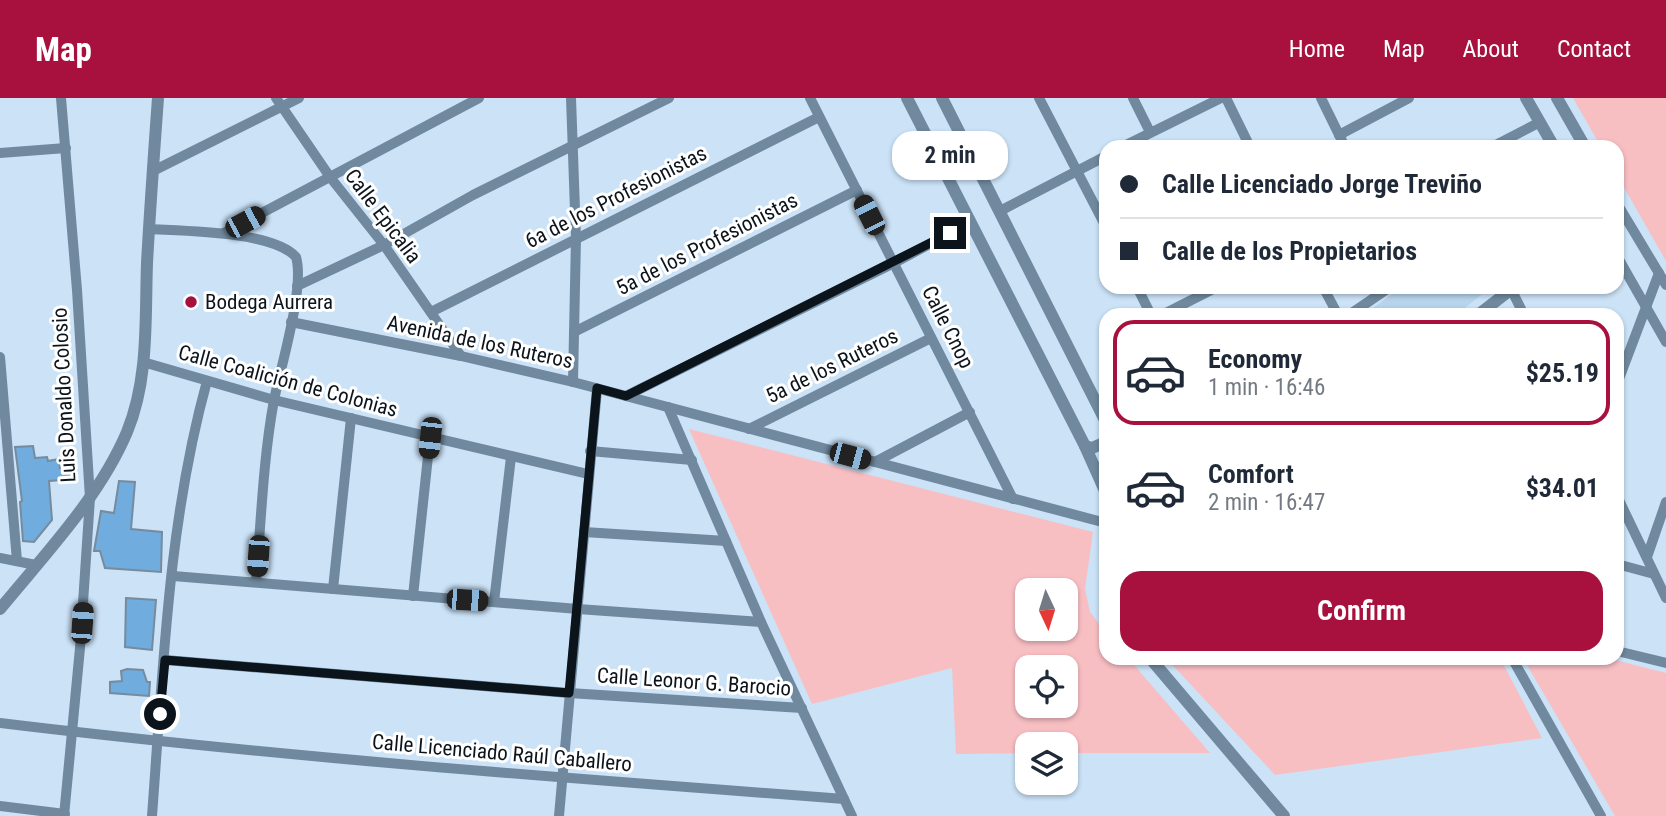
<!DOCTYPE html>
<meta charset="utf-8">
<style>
:root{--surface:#fff;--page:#f2f2f3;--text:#1f2937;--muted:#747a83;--line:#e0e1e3;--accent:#a8113d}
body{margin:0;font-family:"Roboto Condensed",sans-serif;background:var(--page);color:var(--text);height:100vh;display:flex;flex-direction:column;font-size:26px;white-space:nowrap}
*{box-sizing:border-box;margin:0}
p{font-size:23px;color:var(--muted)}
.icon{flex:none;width:38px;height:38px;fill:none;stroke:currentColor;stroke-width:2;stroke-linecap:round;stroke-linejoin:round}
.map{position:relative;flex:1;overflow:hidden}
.panel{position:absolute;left:1099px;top:210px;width:525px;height:357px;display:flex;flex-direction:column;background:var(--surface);border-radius:21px;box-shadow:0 2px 5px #0004}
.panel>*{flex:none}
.hud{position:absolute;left:1099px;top:42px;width:525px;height:154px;border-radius:21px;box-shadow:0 2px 5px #0004;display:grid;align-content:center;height:154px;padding:0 21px;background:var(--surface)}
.needle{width:46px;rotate:176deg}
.buttons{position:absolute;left:1015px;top:480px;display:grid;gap:14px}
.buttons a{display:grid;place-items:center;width:63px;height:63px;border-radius:14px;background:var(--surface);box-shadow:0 2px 5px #0004;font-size:35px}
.end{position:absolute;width:32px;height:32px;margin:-16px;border:9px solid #0c141b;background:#fff;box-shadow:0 0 0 4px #fff}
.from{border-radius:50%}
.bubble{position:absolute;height:49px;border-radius:21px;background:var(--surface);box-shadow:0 2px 5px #0004;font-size:23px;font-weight:700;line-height:49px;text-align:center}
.car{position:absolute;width:21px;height:42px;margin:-21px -10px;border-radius:9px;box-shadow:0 0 5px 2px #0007;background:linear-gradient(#222 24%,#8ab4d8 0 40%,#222 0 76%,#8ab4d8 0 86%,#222 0)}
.hud b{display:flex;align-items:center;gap:24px;height:66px;font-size:26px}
.hud b+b{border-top:2px solid var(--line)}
.hud i{width:18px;height:18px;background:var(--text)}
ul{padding:12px 0 0;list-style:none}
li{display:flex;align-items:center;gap:21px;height:105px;margin:0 14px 10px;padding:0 7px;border:4px solid transparent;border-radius:21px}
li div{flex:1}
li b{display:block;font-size:26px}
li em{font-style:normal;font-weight:700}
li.current{border-color:var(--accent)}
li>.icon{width:63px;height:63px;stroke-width:1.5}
.button{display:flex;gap:14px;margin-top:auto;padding:14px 21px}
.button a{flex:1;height:80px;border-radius:21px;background:var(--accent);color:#fff;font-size:28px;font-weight:700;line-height:80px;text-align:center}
header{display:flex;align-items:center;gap:42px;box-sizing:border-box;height:98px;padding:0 35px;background:var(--accent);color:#fff}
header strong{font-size:33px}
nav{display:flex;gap:38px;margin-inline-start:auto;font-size:24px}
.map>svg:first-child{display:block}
</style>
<header>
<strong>Map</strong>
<nav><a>Home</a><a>Map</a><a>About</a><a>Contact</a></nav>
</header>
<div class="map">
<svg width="1666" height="718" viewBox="0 0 1666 718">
<rect width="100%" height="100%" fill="#cbe2f7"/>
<path fill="#b7d4ec" d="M1402,189H1491L1456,217H1363Z"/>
<g fill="#f8bfc3" fill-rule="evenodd">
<path d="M1573,0H1666V163L1617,77V49H1601Z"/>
<path d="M689,331L1093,434L1085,491L1090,514L1106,535V560H1128L1210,655H1066V646H1027V655L956,656L952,570L812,606ZM1027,492H1066V530H1027ZM1027,569H1066V607H1027Z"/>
<path d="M1166,560H1500L1542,640L1275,677Z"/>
<path d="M1523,560H1607L1666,575V718H1615Z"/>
</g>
<g fill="#70acdd" stroke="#768b9e" stroke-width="2">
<path d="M33,348L35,360L47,359L48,363L59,361L60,370L77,371L76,381L49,383L52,422L34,444L23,443L20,404L22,403L15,349Z"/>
<path d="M119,383L135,384L131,431L162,434L161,474L105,470L100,453H94L101,413L114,415Z"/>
<path d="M126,500L156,502L152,552L125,549Z"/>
<path d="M127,571L143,572L147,584H150L149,598L110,595V584L122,583L121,573Z"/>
</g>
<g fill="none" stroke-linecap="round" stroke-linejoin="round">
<g stroke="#70899e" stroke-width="10">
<path d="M61,0L77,192L90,400L80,550L64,718"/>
<path d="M276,0L330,79L384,147L461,258"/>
<path d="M571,0L576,140L573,284"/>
<path d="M810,0L1013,401"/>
<path d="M1039,0L1106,129"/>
<path d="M1133,0L1150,34"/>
<path d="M1226,0L1250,49"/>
<path d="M1321,0L1345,49"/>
<path d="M1339,37L1409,0"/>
<path d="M1122,49L1221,0"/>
<path d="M1492,49L1540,24"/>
<path d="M0,55L66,50"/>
<path d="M153,73L299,0"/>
<path d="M1618,107L1666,187"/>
<path d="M1000,113L1106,58"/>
<path d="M149,131C183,133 273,133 296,159C305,189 281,268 274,302C263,362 261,424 256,484"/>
<path d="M224,135L479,0"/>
<path d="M1617,158L1666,244"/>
<path d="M297,188L384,147L473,97L669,0"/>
<path d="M1137,189L1151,217"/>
<path d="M1323,189L1338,217"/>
<path d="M1511,191L1524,217"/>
<path d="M431,214L819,19"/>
<path d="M1162,217L1217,189"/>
<path d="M1349,217L1390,189"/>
<path d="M291,224L461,258L573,284L1106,425"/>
<path d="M574,234L857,92"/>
<path d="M0,259L17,463"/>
<path d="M143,264L274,302L588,376"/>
<path d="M1617,286L1659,175"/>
<path d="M626,298L894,165L969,125"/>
<path d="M668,309L761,524L852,718"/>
<path d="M749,331L931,240"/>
<path d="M590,353L692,362"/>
<path d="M875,364L970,314"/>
<path d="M1617,398L1666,500"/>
<path d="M584,434L726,443"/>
<path d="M1647,459L1666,404"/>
<path d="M0,460L36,467"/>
<path d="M1617,466L1654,476"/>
<path d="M173,478L578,511L761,524"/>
<path d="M333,491L351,320"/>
<path d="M413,498L430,340"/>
<path d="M494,504L511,359"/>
<path d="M1617,553L1666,565"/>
<path d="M1512,560L1601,718"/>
<path d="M165,562L569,595L802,610"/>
<path d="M0,625C280,659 562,680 844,701"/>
<path d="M0,708L65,716"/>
<path d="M152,718C163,573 168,424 207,283"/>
<path d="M559,718L597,291"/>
</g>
<g stroke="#70899e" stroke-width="12">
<path d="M907,0L1085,348L1106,395"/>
<path d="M942,0L1106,324"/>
<path d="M1526,0L1554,49"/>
<path d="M1557,0L1585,49"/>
<path d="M1617,105V108"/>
<path d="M1478,217L1514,189"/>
<path d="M1085,348L1092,350L1106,344"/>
<path d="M0,511C45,456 99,400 127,334C149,281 145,221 147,165C150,110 154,55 158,0"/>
<path d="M1150,560L1284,718"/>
</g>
</g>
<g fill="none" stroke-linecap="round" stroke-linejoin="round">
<path stroke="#0c141b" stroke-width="9" d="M160,616L165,562L569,595L597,290L626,298L950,135"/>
</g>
<circle fill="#a8113d" stroke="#fff" stroke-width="2.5" cx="191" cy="204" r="7"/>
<g text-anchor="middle" stroke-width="6" stroke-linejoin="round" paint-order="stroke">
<g font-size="21" fill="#0c141b" stroke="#fff">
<text transform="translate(616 99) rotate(-27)" y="7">6a de los Profesionistas</text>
<text transform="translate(383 118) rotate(53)" y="7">Calle Epicalia</text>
<text transform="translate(707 146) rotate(-27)" y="7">5a de los Profesionistas</text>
<text transform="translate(948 229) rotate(63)" y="7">Calle Cnop</text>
<text transform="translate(480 244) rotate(12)" y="7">Avenida de los Ruteros</text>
<text transform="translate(832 268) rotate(-26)" y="7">5a de los Ruteros</text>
<text transform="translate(288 283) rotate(15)" y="7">Calle Coalición de Colonias</text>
<text transform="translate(64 297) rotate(-93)" y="7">Luis Donaldo Colosio</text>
<text transform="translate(694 584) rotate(4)" y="7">Calle Leonor G. Barocio</text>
<text transform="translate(502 655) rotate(5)" y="7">Calle Licenciado Raúl Caballero</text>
</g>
<g font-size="21" fill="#0c141b" stroke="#fff" text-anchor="start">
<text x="205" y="211">Bodega Aurrera</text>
</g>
</g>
</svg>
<div class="buttons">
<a><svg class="needle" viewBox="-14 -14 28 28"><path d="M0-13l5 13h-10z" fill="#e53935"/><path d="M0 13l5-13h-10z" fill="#747a83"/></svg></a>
<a><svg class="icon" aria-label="locate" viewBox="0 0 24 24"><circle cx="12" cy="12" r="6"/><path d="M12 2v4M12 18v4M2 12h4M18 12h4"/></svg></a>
<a><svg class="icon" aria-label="layers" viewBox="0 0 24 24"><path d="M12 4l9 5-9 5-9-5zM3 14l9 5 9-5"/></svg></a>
</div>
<i class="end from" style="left:160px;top:616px"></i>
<i class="end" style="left:950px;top:135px"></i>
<div class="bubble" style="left:892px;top:33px;width:116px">2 min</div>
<i class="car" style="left:869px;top:117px;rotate:333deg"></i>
<i class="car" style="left:245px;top:124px;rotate:62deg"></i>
<i class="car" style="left:430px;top:340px;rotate:186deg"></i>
<i class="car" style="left:850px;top:358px;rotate:105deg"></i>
<i class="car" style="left:258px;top:458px;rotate:184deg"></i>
<i class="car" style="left:467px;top:502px;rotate:94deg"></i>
<i class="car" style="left:82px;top:525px;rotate:4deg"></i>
<div class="hud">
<b><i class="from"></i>Calle Licenciado Jorge Treviño</b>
<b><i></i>Calle de los Propietarios</b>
</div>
<section class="panel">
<ul>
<li class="current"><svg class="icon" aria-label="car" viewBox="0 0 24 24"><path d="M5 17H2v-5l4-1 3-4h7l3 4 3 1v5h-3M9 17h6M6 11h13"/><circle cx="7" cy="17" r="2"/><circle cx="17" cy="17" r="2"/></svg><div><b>Economy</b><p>1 min · 16:46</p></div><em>$25.19</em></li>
<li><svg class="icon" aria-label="car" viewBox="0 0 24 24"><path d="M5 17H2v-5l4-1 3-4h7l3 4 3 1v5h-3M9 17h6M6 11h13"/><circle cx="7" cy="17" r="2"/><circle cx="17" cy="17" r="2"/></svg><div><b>Comfort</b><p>2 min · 16:47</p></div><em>$34.01</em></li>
</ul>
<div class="button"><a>Confirm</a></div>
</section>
</div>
